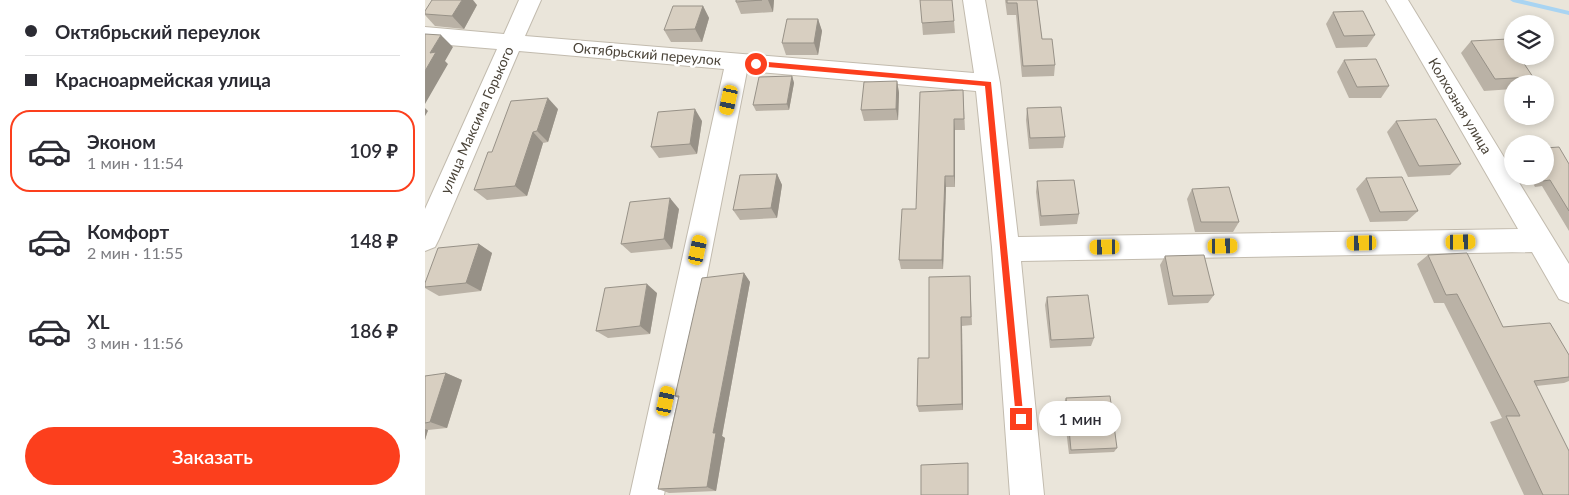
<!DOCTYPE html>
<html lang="ru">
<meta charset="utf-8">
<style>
:root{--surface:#fff;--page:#f2f2f3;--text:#2b2b33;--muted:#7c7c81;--line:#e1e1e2;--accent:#fc3f1d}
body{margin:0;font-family:Lato,sans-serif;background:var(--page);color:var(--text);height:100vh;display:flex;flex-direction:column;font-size:19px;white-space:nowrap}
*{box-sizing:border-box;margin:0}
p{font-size:16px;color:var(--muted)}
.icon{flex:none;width:28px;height:28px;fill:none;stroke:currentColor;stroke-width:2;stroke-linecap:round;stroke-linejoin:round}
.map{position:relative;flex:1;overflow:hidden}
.details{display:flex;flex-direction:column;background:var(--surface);width:425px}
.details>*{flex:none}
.banner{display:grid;align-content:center;height:110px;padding:0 25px;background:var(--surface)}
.controls{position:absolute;left:1079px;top:15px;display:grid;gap:10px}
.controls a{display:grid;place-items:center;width:50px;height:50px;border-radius:50%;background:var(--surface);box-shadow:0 2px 8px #0003;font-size:25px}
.end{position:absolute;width:22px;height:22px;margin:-11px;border:6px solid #fc3f1d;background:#fff;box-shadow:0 0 0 2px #fff}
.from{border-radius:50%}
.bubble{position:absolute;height:35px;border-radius:18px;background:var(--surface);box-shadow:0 2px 8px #0003;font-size:16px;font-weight:600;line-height:35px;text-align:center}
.car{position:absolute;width:15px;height:30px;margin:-15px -8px;border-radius:6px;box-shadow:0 0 4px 1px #0007;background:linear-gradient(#f5c518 24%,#345 0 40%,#f5c518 0 76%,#345 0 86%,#f5c518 0)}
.banner b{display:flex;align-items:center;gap:18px;height:48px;font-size:19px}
.banner b+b{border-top:1px solid var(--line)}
.banner i{width:12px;height:12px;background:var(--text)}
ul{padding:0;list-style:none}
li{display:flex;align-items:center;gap:15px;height:82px;margin:0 10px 8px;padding:0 15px;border:2px solid transparent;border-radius:20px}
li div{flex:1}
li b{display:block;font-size:19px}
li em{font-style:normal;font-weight:600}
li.on{border-color:var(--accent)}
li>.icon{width:45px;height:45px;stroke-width:1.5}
.button{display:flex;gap:10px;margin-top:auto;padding:10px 25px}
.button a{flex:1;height:58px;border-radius:30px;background:var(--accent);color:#fff;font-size:20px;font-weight:600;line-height:58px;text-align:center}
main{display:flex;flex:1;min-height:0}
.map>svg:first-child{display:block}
</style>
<main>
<section class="details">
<div class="banner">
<b><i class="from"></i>Октябрьский переулок</b>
<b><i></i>Красноармейская улица</b>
</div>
<ul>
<li class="on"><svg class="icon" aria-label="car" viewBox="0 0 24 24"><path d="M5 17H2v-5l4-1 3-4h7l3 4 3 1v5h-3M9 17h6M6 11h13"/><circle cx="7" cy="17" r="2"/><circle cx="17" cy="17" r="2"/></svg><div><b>Эконом</b><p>1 мин · 11:54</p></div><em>109 ₽</em></li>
<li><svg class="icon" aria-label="car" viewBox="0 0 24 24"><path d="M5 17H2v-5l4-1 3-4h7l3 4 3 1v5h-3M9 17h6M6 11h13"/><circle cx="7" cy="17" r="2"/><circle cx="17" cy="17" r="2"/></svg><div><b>Комфорт</b><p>2 мин · 11:55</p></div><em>148 ₽</em></li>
<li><svg class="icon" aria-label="car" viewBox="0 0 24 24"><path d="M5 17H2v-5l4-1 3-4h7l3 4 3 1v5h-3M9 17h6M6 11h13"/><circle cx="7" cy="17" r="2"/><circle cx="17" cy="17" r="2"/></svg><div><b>XL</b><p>3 мин · 11:56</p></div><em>186 ₽</em></li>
</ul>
<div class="button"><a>Заказать</a></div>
</section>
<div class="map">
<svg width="1144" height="495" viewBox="0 0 1144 495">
<rect width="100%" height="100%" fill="#f6f3ec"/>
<path fill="#eae5da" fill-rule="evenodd" d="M0,0H1144V495H0ZM1088,24H1120V56H1088ZM1088,84H1120V116H1088ZM1088,144H1120V176H1088Z"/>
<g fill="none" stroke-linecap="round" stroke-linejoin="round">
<path fill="#a9d4f2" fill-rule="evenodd" d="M1085,0H1098L1144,11V15L1088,2Z"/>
<defs>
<path id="minor" d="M94,0H116L100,36L549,73L538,0H560L575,83L593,237L1093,229L961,0H983L1088,172V176H1090L1144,264V303L1134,299L1107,252L596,261L619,495H585L567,247L551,91L322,71L239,495H205L299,69L94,51L14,239L10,247L0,251V209L72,49L0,43V27L79,34Z"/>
</defs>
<use href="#minor" stroke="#c2bbae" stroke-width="2"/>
<use href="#minor" fill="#fff" fill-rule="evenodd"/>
</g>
<g fill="#bab2a6">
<path d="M311,0H349L348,12L316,14L311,2Z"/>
<path d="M580,0H612L617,39L630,65L629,76L597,77L591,15H582Z"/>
<path d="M52,5L39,29L10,26L0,15V11Z"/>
<path d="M278,6L284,18L277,42H246L239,30Z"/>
<path d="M908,12L950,35L942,47L911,48L901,24Z"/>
<path d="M393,19L397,31L393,55H361L357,43Z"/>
<path d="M529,21L530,33L498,35L497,23Z"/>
<path d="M1046,41L1108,77L1102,84H1088V89L1059,91L1036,53Z"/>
<path d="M919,60L964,86L956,98H924L912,72Z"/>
<path d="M367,76L369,83L364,110L331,111L328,105Z"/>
<path d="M472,81L474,93L473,120L439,121L436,110Z"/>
<path d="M538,90L540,130H530V187H521L518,269H476L474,260L491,209Z"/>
<path d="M602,108L640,137L638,148L604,149L601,120Z"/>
<path d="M133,109L123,142L118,143L102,196L62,200L49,190L67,152Z"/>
<path d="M277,121L272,154L234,158L226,147Z"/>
<path d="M971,121L1036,164L1025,175L983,177L962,132Z"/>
<path d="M1144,164V231L1117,186L1110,187L1104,176H1120Z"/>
<path d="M352,174L357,185L352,218L315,220L308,210Z"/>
<path d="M941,178L993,211L982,221L945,222L931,189Z"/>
<path d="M612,181L654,214L652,224L615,226L611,192Z"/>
<path d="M767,189L814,222L808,232H770L762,199Z"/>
<path d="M254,209L247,249L206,253L196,244Z"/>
<path d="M54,244L67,253L56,291L14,296L0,288V283Z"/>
<path d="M1003,255L1078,327L1144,355V381L1139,383L1111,386L1144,495H1099L1065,422L1077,418L1019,303H1009L992,264Z"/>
<path d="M740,256L789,295L783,303L743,305L735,265Z"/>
<path d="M319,273L325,282L297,436L300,438L291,491L244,493L233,489L253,398L250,396Z"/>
<path d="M545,276L547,325L537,326L538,410L494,412L492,406L504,358Z"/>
<path d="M232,293L225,334L183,338L171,331Z"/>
<path d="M622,297L669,338L666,346L625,348L620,305Z"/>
<path d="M21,373L37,380L22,428L3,430L0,440V376Z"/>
<path d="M641,398L692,448L689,452L644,454L638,405Z"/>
</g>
<g fill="#979187">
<path d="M37,0H48L52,5L39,29L27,16Z"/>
<path d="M343,0H349L348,12Z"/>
<path d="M278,6L284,18L277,42L270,29Z"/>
<path d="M393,19L397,31L393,55L389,43Z"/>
<path d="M16,35L28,47L20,61L23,64L0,104V71L5,53Z"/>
<path d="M367,76L369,83L364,110L362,104Z"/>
<path d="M472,81L474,93L473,120L471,109Z"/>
<path d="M123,98L133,109L123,142L112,131Z"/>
<path d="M0,108L3,111L0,116Z"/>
<path d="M270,109L277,121L272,154L265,144Z"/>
<path d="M529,119L530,130V187L529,176Z"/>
<path d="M108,132L118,143L102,196L90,186Z"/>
<path d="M352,174L357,185L352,218L346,208Z"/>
<path d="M520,176L521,187L518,269L517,260Z"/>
<path d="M245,198L254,209L247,249L239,239Z"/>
<path d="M54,244L67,253L56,291L41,283Z"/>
<path d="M319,273L325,282L297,436L300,438L291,491L282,487L288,433Z"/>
<path d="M222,284L232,293L225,334L215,326Z"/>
<path d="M536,317L537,326L538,410L537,404Z"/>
<path d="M21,373L37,380L22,428L5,422Z"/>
<path d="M0,429L3,430L0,440Z"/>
</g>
<g fill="#d8cfc1" stroke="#979187">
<path d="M7,0H37L27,16L0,14V11Z"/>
<path d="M311,0H337L311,2Z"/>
<path d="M495,0H527L529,21L497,23Z"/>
<path d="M582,0H612L617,39H627L630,65L598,66L592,3H582Z"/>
<path d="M248,6H278L270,29L239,30Z"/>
<path d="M938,11L950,35L919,36L908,12Z"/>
<path d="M362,19H393L389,43H357Z"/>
<path d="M0,34L16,35L5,53L11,52L0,71Z"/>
<path d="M1083,39L1088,46V56H1094L1108,77L1070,79L1046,41Z"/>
<path d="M951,59L964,86L932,87L919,60Z"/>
<path d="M367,76L362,104L328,105L334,77Z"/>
<path d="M472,81L471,109L436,110L439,82Z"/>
<path d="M538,90L539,119H529V176H520L517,260H474L477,209H491L495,92Z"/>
<path d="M123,98L112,131L108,132L90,186L49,190L63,152H67L86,101Z"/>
<path d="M636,107L640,137L605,138L602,108Z"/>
<path d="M270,109L265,144L226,147L233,112Z"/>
<path d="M1011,119L1036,164L994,166L971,121Z"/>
<path d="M1134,147L1144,164V211L1125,180L1118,181L1115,176H1120V148Z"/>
<path d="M352,174L346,208L308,210L315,175Z"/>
<path d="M977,177L993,211L955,212L941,178Z"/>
<path d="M649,180L654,214L616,216L612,181Z"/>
<path d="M804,187L814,222H776L767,189Z"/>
<path d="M245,198L239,239L196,244L205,202Z"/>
<path d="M54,244L41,283L0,287V283L13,248Z"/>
<path d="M1042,253L1078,327L1125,323L1144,355V377L1109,381L1144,451V495H1118L1081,416H1095L1032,294L1021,295L1003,255Z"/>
<path d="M779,255L789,295L748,296L740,256Z"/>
<path d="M319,273L288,433H291L282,487L233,489L254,396H250L277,278Z"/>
<path d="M545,276L546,317H536L537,404L492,406L493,358H504V277Z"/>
<path d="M222,284L215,326L171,331L180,288Z"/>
<path d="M663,295L669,338L626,340L622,297Z"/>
<path d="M21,373L5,422L0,423V376Z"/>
<path d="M685,396L692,448L646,450L641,398Z"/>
<path d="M543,463V495H496V465Z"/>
</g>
<path fill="#fc3f1d" d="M331,61L566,82L599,423L596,424L591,419L560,86L331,66L328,64Z"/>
<g text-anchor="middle" stroke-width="5" stroke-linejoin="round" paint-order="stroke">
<g font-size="14" fill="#4b4439" stroke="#fff">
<text transform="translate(222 54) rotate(5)" y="5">Октябрьский переулок</text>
<text transform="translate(1035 106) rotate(59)" y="5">Колхозная улица</text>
<text transform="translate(52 120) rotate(-66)" y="5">улица Максима Горького</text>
</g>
</g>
</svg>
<div class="controls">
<a><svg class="icon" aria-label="layers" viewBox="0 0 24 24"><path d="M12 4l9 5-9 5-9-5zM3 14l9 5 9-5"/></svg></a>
<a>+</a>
<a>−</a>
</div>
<i class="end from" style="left:331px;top:64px"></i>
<i class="end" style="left:596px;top:419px"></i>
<div class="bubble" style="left:614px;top:401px;width:82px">1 мин</div>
<i class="car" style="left:304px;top:100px;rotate:192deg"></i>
<i class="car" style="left:1036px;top:242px;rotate:89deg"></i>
<i class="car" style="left:937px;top:243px;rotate:269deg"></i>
<i class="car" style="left:798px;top:246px;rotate:89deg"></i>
<i class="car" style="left:680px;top:247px;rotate:269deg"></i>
<i class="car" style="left:273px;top:250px;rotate:12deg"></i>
<i class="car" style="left:241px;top:401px;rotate:12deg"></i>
</div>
</main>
